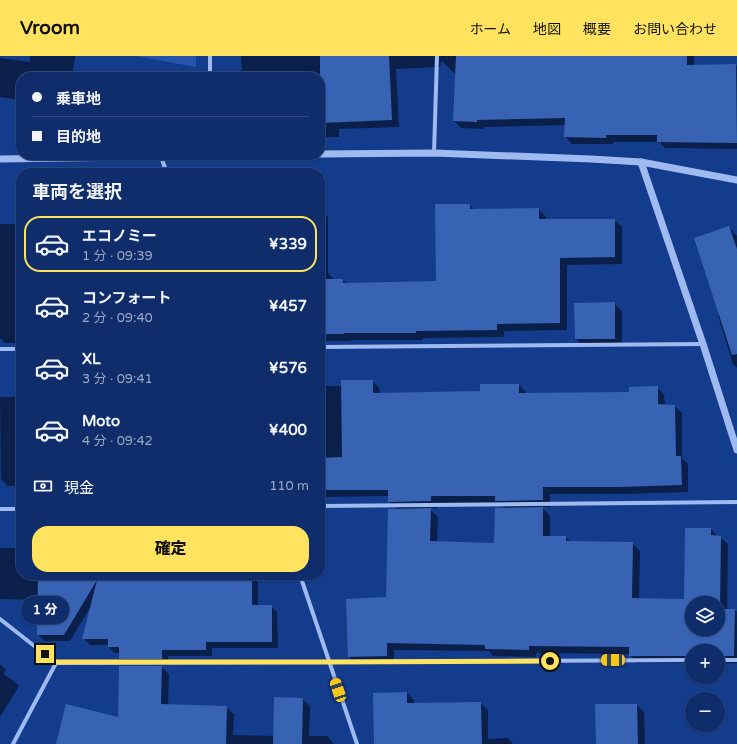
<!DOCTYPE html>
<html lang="ja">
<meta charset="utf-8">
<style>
:root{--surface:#0f2d6a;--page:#1d3972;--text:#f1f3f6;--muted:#9ba8c1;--line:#2f497e;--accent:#ffe25d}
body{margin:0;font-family:"Varela Round","Noto Sans JP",sans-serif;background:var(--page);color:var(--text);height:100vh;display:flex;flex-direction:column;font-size:15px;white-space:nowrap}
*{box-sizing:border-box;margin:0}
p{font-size:13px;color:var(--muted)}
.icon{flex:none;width:22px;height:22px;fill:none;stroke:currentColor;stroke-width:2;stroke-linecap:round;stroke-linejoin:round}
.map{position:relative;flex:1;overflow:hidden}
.details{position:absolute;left:16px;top:112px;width:309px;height:412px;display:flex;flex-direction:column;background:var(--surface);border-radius:16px;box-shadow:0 1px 3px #0004,0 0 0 1px var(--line)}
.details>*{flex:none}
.banner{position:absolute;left:16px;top:16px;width:309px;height:88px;border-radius:16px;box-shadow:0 1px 3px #0004,0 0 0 1px var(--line);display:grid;align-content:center;height:88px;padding:0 16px;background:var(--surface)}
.fabs{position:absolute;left:685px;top:540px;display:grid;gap:8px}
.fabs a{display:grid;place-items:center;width:40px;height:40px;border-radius:50%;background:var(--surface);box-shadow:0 1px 3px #0004,0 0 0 1px var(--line);font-size:20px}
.end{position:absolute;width:18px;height:18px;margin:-9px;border:5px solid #ffe25d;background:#111;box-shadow:0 0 0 2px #111}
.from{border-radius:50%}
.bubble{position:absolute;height:28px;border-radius:14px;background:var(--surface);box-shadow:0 1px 3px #0004,0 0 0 1px var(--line);font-size:13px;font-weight:800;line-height:28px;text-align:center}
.car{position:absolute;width:12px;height:24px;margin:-12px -6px;border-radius:5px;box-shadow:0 0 3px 1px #0007;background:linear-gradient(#f5c518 24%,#345 0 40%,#f5c518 0 76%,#345 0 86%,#f5c518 0)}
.banner b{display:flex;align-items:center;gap:14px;height:38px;font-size:15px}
.banner b+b{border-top:1px solid var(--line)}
.banner i{width:10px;height:10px;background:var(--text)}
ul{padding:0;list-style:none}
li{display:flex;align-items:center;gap:12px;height:56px;margin:0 8px 6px;padding:0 8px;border:2px solid transparent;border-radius:16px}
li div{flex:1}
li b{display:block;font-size:15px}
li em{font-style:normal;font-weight:800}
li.selected{border-color:var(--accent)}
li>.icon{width:36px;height:36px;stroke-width:1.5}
h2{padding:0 16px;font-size:18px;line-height:48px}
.pay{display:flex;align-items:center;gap:10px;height:44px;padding:0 16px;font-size:15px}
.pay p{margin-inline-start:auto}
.cta{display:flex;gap:8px;margin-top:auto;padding:8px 16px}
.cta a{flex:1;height:46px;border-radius:16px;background:var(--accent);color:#111;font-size:16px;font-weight:800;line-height:46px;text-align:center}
header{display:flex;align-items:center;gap:24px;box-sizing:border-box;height:56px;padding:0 20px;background:var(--accent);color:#111}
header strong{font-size:19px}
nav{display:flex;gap:22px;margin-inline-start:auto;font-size:14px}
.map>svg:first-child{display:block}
</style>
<header>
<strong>Vroom</strong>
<nav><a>ホーム</a><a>地図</a><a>概要</a><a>お問い合わせ</a></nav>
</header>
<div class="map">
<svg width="737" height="688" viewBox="0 0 737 688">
<rect width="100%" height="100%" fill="#143c8d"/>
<path fill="#2654ac" d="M135,0H196V11Z"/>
<g fill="#0007" fill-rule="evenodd">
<path d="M30,0H75L73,15L121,21H21V44L0,41V2L30,6Z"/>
<path d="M241,0H694V10L736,9L737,11V93L665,92L659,86H613V88H572L565,80L566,69L484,71L483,73L461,72L454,65L456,19L442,5L441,6L440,11L396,13L399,71L339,73V81H320V21H242Z"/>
<path d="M470,149L474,154L539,153L546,161V164H615L622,171V208L567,209V274L504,275V281L423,282V284H351V285H320V154L328,161V217L334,223L343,224L346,227L437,226Z"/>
<path d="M0,168H21V287H5L0,282Z"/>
<path d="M729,171L737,180V312L733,308L718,260L720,259Z"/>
<path d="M614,247L622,255V290H583L576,283Z"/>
<path d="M372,325L379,332L380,337L481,336L519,329L526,336V338L630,337L657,331L664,339L665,349L675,350L682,357V402L688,408V436L626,438H550V451H542L550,460V481H566L571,486L632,487L640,495L639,543L685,544L711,473L718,481H720L728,488L727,554H735L737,556V607L718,608V595H692V607H637L630,599V598L536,597V601L493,600L489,595L394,594V607L356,608L349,601L387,542L397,454L389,445V440L322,441L320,439V330H343ZM438,447H499L505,453L495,488L437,486L438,461L429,452H438ZM692,547H718V573H692Z"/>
<path d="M0,341H21V430H8L1,423Z"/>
<path d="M0,492H21V519H258V550H271L277,556L278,592H212V600H168V609H126L120,603V597H115L109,591V589H90L84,583L91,550L70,585H45L38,579V544L0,543Z"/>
<path d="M0,608L6,614L3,618L14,625L19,630L0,661Z"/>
<path d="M161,611L169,618L168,650L226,651L234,658L233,679L275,680L302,643L310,650L309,680H327L334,688H57L119,663Z"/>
<path d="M407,637L414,644V648L481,647L488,654V683L508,682L513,688H375Z"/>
<path d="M637,649L644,656L645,688H597Z"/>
</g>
<g fill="#3862b4" fill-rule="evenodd">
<path d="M320,0H389L392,64L320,67Z"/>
<path d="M456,0H687V9L736,8L737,87L657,86V79H606V82L564,81L565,62L477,64V66L453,65Z"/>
<path d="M435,148H470V153L539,152V163H615V201L560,202V267L497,268V274L416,275V277H344V278H320V223H343V227L436,225Z"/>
<path d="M729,170L737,193V298L732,299L694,182Z"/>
<path d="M615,246V283H575L574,247Z"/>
<path d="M341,324H373V337L480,335V328H519V337L629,336V331L658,330V348L675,349L676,400H681L682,429L618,431H543V444L495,445V440H431V445L388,446V434H320V402L342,401Z"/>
<path d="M543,451V480H566V485L633,486L632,542L684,543L685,472H711V479L721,480L720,553H735L734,600H718V595H692V600H629V591L529,590V594L485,593V589L387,587V600L348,601L346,543L386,541L388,453L431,452L430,485L494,487L495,452ZM692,547H718V573H692Z"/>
<path d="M38,519H252V549H272V586H206V594H162V603H119V591H108V583H82L97,524L64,579H37Z"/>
<path d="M119,610H162L161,648L227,650L226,688H56L66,648L118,661Z"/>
<path d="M407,636V647L481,646L482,688H374L373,637Z"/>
<path d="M274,641L303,642L302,688H273Z"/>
<path d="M595,648H637L638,688H596Z"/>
</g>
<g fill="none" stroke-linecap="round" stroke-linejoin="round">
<g stroke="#9ebaf0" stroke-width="4">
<path d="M210,21V0"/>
<path d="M434,97L437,0"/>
<path d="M161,101L167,117"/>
<path d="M320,291L703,288"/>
<path d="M0,293H21"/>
<path d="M320,450L737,446"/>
<path d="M0,453H21"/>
<path d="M300,519L357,688"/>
<path d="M0,563L56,607L13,688"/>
<path d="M718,604H737"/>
<path d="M56,607L329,606L692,604"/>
</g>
<g stroke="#9ebaf0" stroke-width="7">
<path d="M320,98L434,97L591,103L641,106L737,124"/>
<path d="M0,103L279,99"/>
<path d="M641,106L703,288L737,394"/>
</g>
</g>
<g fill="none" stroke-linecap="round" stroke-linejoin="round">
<path stroke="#ffe25d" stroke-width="5" d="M45,598L56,606H329L550,605"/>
</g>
</svg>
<div class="fabs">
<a><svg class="icon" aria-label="layers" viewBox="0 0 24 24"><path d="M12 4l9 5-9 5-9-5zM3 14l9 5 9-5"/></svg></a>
<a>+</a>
<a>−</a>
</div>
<i class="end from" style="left:550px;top:605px"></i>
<i class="end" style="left:45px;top:598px"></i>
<div class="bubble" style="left:21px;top:540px;width:48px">1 分</div>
<i class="car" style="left:613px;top:604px;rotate:270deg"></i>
<i class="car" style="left:338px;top:634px;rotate:341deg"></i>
<div class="banner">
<b><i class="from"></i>乗車地</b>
<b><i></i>目的地</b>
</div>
<section class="details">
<h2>車両を選択</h2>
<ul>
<li class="selected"><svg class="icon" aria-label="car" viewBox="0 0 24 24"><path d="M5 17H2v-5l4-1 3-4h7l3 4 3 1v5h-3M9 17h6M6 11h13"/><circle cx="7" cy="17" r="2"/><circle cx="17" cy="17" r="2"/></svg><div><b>エコノミー</b><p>1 分 · 09:39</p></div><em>¥339</em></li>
<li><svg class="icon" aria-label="car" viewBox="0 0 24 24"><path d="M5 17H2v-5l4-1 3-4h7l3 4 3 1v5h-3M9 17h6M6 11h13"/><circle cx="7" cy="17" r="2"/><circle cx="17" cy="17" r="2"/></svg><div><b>コンフォート</b><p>2 分 · 09:40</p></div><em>¥457</em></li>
<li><svg class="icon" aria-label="car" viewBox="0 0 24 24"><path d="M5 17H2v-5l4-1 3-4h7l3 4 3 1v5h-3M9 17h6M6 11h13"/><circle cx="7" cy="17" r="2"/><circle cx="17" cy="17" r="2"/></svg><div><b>XL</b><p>3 分 · 09:41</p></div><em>¥576</em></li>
<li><svg class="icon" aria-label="car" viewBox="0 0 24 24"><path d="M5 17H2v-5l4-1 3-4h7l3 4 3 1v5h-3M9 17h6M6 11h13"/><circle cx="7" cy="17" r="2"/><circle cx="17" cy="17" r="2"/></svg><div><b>Moto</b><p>4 分 · 09:42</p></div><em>¥400</em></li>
</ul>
<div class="pay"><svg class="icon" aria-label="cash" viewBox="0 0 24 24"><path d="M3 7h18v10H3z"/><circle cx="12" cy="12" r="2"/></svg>現金<p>110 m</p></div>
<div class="cta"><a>確定</a></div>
</section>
</div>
